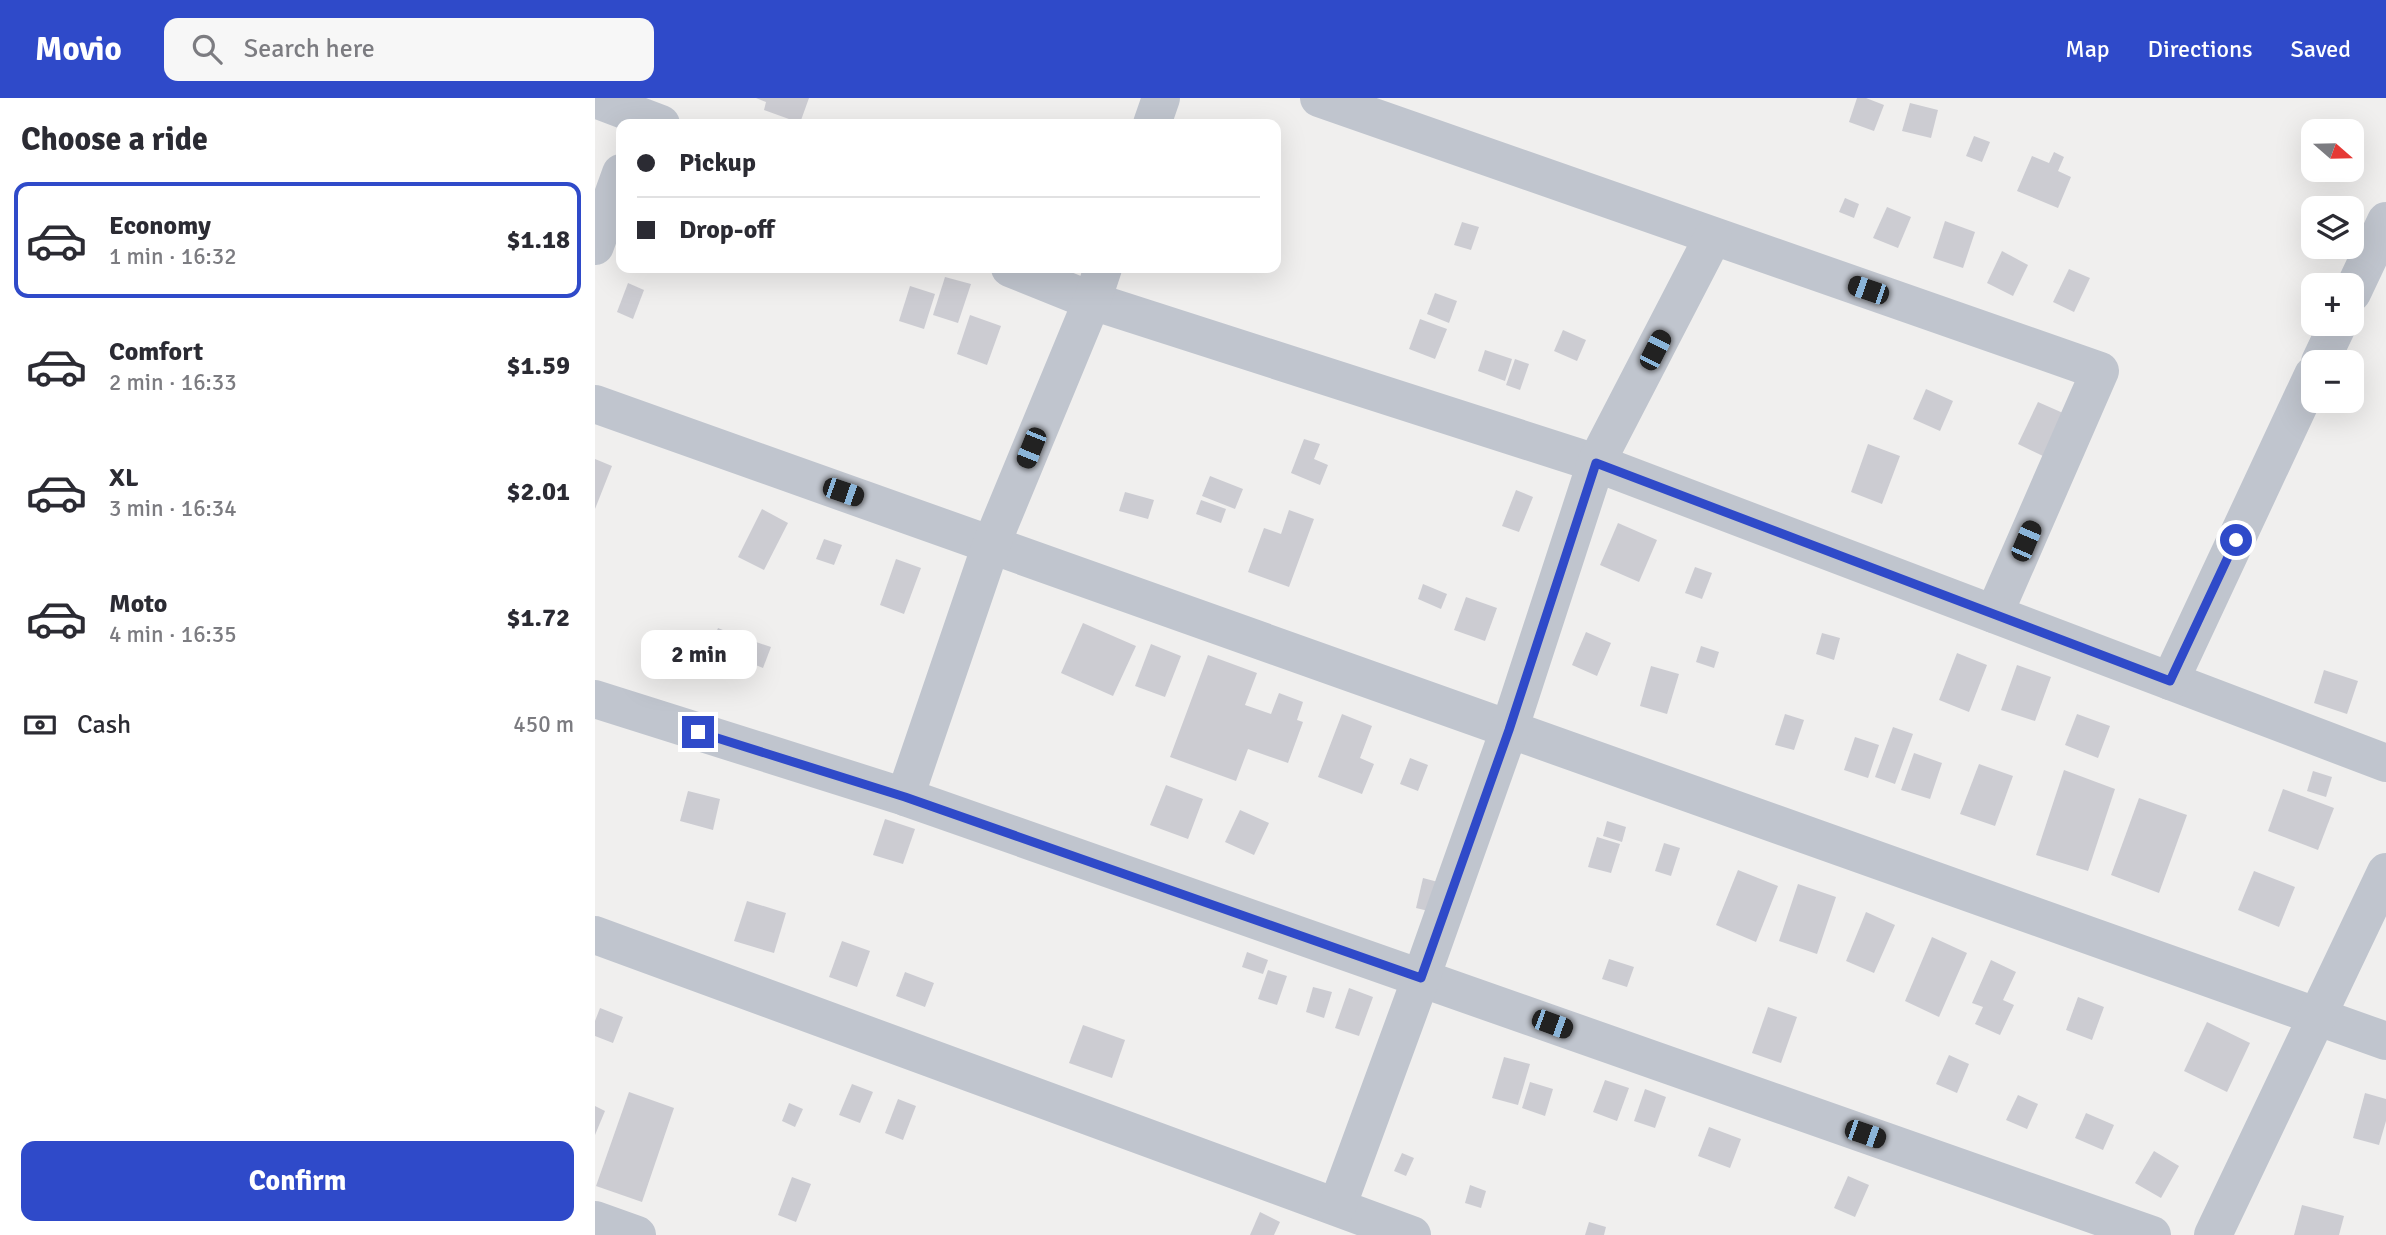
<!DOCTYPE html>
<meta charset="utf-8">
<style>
:root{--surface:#fff;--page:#f7f7f7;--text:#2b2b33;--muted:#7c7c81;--line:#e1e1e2;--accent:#2f4ac9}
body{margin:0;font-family:Signika,sans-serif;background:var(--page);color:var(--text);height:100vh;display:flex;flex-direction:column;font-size:26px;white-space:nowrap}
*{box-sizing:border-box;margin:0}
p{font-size:23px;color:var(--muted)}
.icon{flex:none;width:38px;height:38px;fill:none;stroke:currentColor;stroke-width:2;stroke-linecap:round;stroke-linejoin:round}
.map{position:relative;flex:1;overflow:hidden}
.side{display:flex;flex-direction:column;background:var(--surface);width:595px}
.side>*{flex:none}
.guide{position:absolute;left:21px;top:21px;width:665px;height:154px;border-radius:14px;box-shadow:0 7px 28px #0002;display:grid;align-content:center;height:154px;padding:0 21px;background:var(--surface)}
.needle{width:46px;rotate:110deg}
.tools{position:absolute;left:1706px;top:21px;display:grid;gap:14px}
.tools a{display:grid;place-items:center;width:63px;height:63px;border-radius:14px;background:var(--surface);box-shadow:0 7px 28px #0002;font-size:35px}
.end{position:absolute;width:32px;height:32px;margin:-16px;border:9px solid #2f4ac9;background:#fff;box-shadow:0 0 0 4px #fff}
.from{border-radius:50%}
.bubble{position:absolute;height:49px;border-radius:14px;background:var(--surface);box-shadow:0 7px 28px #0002;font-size:23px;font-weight:700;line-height:49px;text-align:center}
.car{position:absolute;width:21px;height:42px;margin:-21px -10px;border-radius:9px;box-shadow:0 0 5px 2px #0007;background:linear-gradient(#222 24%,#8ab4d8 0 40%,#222 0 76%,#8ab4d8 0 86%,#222 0)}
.guide b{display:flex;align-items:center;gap:24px;height:66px;font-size:26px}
.guide b+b{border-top:2px solid var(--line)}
.guide i{width:18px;height:18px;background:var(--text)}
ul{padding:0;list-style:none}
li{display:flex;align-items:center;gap:21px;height:116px;margin:0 14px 10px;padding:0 7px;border:4px solid transparent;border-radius:14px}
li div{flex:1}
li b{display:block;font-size:26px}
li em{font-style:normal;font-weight:700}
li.selected{border-color:var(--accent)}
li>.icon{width:63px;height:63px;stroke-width:1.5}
h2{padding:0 21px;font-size:32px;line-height:84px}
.pay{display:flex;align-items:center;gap:18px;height:77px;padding:0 21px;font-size:26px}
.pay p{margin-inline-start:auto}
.primary-button{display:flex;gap:14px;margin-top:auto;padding:14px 21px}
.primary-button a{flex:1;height:80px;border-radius:14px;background:var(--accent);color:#fff;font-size:28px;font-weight:700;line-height:80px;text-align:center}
header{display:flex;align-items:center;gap:42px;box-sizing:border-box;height:98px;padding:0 35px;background:var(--accent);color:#fff}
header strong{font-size:33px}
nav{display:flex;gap:38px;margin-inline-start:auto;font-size:24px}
.search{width:490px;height:63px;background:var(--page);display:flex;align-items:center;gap:18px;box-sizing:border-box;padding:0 24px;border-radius:14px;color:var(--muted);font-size:26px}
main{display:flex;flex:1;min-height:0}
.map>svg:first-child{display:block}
</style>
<header>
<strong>Movio</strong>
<div class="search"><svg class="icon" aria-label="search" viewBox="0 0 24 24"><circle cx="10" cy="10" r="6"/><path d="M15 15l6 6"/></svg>Search here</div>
<nav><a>Map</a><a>Directions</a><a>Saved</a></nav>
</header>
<main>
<section class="side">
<h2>Choose a ride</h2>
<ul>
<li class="selected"><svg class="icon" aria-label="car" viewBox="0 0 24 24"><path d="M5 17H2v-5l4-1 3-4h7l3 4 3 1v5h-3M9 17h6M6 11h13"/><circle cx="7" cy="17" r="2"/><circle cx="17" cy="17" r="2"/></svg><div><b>Economy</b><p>1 min · 16:32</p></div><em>$1.18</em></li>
<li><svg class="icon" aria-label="car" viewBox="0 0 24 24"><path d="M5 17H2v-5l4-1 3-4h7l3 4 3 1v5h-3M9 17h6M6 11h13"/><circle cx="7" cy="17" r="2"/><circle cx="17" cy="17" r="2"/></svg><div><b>Comfort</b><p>2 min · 16:33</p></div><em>$1.59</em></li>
<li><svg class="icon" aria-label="car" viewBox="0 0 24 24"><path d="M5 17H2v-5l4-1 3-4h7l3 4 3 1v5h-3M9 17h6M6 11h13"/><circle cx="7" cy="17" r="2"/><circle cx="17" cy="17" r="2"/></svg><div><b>XL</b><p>3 min · 16:34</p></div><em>$2.01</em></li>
<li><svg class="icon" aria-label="car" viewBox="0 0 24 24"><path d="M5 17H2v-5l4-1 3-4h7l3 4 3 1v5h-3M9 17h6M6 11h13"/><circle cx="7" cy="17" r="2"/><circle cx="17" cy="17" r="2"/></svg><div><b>Moto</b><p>4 min · 16:35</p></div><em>$1.72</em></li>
</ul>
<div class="pay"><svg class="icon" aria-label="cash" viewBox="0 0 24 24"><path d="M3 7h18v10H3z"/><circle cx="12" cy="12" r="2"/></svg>Cash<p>450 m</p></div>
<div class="primary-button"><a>Confirm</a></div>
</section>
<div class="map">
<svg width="1791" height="1137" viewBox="0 0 1791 1137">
<rect width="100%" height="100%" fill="#f0efee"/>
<g fill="#ccccd2">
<path d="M161,0H214L205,25L169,12L171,4Z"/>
<path d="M1262,0H1271L1289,7L1279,33L1254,24Z"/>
<path d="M1315,5L1343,12L1336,40L1307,33Z"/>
<path d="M1379,38L1395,44L1387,64L1371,58Z"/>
<path d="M1459,54L1469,59L1463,73L1476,79L1463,110L1422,93L1437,58L1454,65Z"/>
<path d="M1250,100L1264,106L1259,120L1244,114Z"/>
<path d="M1292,109L1316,119L1303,150L1278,140Z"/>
<path d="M1350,123L1380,134L1368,170L1338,160Z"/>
<path d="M867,124L884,129L876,152L859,147Z"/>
<path d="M1407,153L1433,167L1418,198L1392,185Z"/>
<path d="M1474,171L1495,180L1479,214L1458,204Z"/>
<path d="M350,179L376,186L363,225L338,217Z"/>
<path d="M33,185L49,192L38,221L22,214Z"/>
<path d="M315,188L340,196L329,231L304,223Z"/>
<path d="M840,195L862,203L854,225L832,216Z"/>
<path d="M375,217L406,228L392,267L362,256Z"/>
<path d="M825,221L852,231L840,261L814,251Z"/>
<path d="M968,232L991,242L982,263L959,253Z"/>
<path d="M890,252L917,261L910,283L883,273Z"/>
<path d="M920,261L934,266L925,292L911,287Z"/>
<path d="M1331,291L1358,303L1345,333L1318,321Z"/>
<path d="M1443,304L1468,315L1448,358L1423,346Z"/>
<path d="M709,341L725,346L719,361L733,367L725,387L696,375Z"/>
<path d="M1273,346L1305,358L1287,406L1256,394Z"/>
<path d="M0,361L17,368L0,411Z"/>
<path d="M615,378L648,391L640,411L607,398Z"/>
<path d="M921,392L938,399L924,434L907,428Z"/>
<path d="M530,394L559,402L553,421L524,413Z"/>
<path d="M606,402L631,411L626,425L601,416Z"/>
<path d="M167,411L193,425L169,472L143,459Z"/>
<path d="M694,412L719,421L694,489L653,474L669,430L686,436Z"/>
<path d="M1023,425L1062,442L1044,484L1005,467Z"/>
<path d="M229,441L247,447L239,467L221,461Z"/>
<path d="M301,461L326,470L309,516L285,507Z"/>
<path d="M1100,469L1117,475L1107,501L1090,495Z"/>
<path d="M828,486L852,496L846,511L823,501Z"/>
<path d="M871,499L902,510L890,543L859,532Z"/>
<path d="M488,525L541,548L518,598L466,575Z"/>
<path d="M123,530L147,540L130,579L107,570Z"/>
<path d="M991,534L1016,545L1002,578L977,567Z"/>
<path d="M1227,535L1245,540L1239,562L1221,556Z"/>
<path d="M161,544L176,549L168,570L153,564Z"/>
<path d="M556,546L586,558L570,599L540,588Z"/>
<path d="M1106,548L1124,554L1119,570L1101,564Z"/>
<path d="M1362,555L1392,567L1374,614L1344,602Z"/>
<path d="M613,557L662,575L650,607L676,616L684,595L708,604L702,622L708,624L693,665L653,651L641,683L575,659Z"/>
<path d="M1422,567L1456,579L1440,623L1406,612Z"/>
<path d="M1056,568L1084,576L1072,616L1045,608Z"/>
<path d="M1729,572L1763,583L1752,616L1719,605Z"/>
<path d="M747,616L777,628L765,660L779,666L767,696L723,679Z"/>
<path d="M1190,616L1209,622L1199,652L1180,647Z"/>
<path d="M1482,616L1515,628L1503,660L1470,647Z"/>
<path d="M1298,629L1318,636L1300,686L1280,679Z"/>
<path d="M1260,639L1284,647L1273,680L1249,672Z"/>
<path d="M1319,655L1347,665L1335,701L1306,692Z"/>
<path d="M815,660L833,667L823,693L805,686Z"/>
<path d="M1384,666L1418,678L1400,728L1365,716Z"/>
<path d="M1469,672L1520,691L1493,773L1441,757Z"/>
<path d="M1718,673L1737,679L1731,699L1712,693Z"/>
<path d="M571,687L608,701L593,741L555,727Z"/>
<path d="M1688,691L1739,710L1723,752L1673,733Z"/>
<path d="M93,693L125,701L118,732L85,723Z"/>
<path d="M1544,700L1592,717L1564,795L1516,777Z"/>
<path d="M645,712L674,725L659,757L630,744Z"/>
<path d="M290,721L320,731L308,766L278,757Z"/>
<path d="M1012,723L1031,729L1027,744L1008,738Z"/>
<path d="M1002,739L1025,746L1016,775L993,769Z"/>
<path d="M1069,745L1085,750L1076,778L1060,773Z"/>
<path d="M1143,772L1183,788L1161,844L1121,827Z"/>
<path d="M1659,773L1700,789L1684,829L1643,812Z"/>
<path d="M828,780L858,788L850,817L821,810Z"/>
<path d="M1203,786L1241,799L1222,856L1184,843Z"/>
<path d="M152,803L191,815L179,855L139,843Z"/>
<path d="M1271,814L1300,827L1279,875L1251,863Z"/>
<path d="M1337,839L1372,855L1344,919L1310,903Z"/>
<path d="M247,843L275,853L262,889L234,879Z"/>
<path d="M652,854L673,862L668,876L647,869Z"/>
<path d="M1014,861L1039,869L1032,889L1007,881Z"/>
<path d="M1396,862L1421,874L1408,902L1419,907L1405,937L1380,926L1388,909L1377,905Z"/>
<path d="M673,872L692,878L682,907L663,901Z"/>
<path d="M310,874L339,885L330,909L301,898Z"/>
<path d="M718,889L737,894L729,920L711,914Z"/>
<path d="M754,890L778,899L764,938L740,930Z"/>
<path d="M1483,899L1509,909L1497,942L1471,932Z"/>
<path d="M1173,909L1202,919L1186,965L1157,955Z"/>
<path d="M5,910L28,919L18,945L0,938V923Z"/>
<path d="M1612,924L1655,945L1632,994L1589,973Z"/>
<path d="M488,927L530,942L517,980L474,965Z"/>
<path d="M1354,957L1374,966L1362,995L1341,986Z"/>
<path d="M909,959L935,966L923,1007L897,1000Z"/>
<path d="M1010,982L1034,990L1022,1023L998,1014Z"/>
<path d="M935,984L958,991L950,1018L927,1010Z"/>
<path d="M257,986L278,994L265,1025L244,1017Z"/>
<path d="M1050,991L1071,999L1060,1030L1039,1023Z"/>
<path d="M34,994L79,1010L47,1104L1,1088Z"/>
<path d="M1770,995L1791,1001V1023L1784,1047L1758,1040Z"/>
<path d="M1423,997L1443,1006L1432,1031L1411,1022Z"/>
<path d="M303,1001L321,1008L308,1042L290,1035Z"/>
<path d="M194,1005L208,1011L200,1029L187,1023Z"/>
<path d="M0,1008L10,1013L0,1037Z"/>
<path d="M1491,1015L1519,1027L1508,1052L1480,1040Z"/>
<path d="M1114,1029L1146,1041L1135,1070L1103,1058Z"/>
<path d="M1559,1053L1584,1068L1566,1100L1540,1085Z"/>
<path d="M807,1055L819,1060L811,1078L799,1073Z"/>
<path d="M1253,1078L1274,1087L1260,1119L1239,1110Z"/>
<path d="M197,1079L216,1086L201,1124L183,1117Z"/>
<path d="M875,1087L891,1093L886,1110L870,1105Z"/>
<path d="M1707,1107L1749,1118L1744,1137H1699Z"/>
<path d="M665,1114L685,1124L679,1137H655Z"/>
<path d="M994,1124L1011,1129L1009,1137H990Z"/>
</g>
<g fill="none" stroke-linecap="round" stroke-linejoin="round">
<g stroke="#c0c5ce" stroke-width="38">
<path d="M724,0L1505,273L1399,516"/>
<path d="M0,1L66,26"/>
<path d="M557,26L566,0"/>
<path d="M0,148L26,75"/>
<path d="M415,170L497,203L1001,365L1791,665"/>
<path d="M1757,195L1791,123"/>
<path d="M1725,264L1743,226"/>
<path d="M0,306L1791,943"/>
<path d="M1575,583L1718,277"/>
<path d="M0,601L310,699L1557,1137"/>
<path d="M310,699L396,447L497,203L508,170"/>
<path d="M0,837L817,1137"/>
<path d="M742,1109L826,880L914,632L1001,365L1118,139"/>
<path d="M0,1122L42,1137"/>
<path d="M1618,1137L1791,774"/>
</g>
</g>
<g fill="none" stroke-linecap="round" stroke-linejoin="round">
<path stroke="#2f4ac9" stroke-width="9" d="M103,634L310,699L826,880L914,632L1001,365L1575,583L1641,442"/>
</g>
</svg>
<div class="tools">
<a><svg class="needle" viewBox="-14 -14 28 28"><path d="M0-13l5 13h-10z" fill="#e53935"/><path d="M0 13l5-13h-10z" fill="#7c7c81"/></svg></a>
<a><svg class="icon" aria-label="layers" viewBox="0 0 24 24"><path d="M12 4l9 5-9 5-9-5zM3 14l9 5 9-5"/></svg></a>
<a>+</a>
<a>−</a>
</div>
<i class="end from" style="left:1641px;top:442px"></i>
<i class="end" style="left:103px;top:634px"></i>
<div class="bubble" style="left:46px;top:532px;width:116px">2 min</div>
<i class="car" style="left:1273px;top:192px;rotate:289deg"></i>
<i class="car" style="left:1060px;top:252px;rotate:27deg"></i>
<i class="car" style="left:436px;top:350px;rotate:202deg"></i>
<i class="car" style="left:248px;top:394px;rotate:109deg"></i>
<i class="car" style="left:1431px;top:443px;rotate:23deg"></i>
<i class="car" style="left:957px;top:926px;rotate:110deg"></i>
<i class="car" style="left:1270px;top:1036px;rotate:109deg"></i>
<div class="guide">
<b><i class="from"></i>Pickup</b>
<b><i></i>Drop-off</b>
</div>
</div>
</main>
